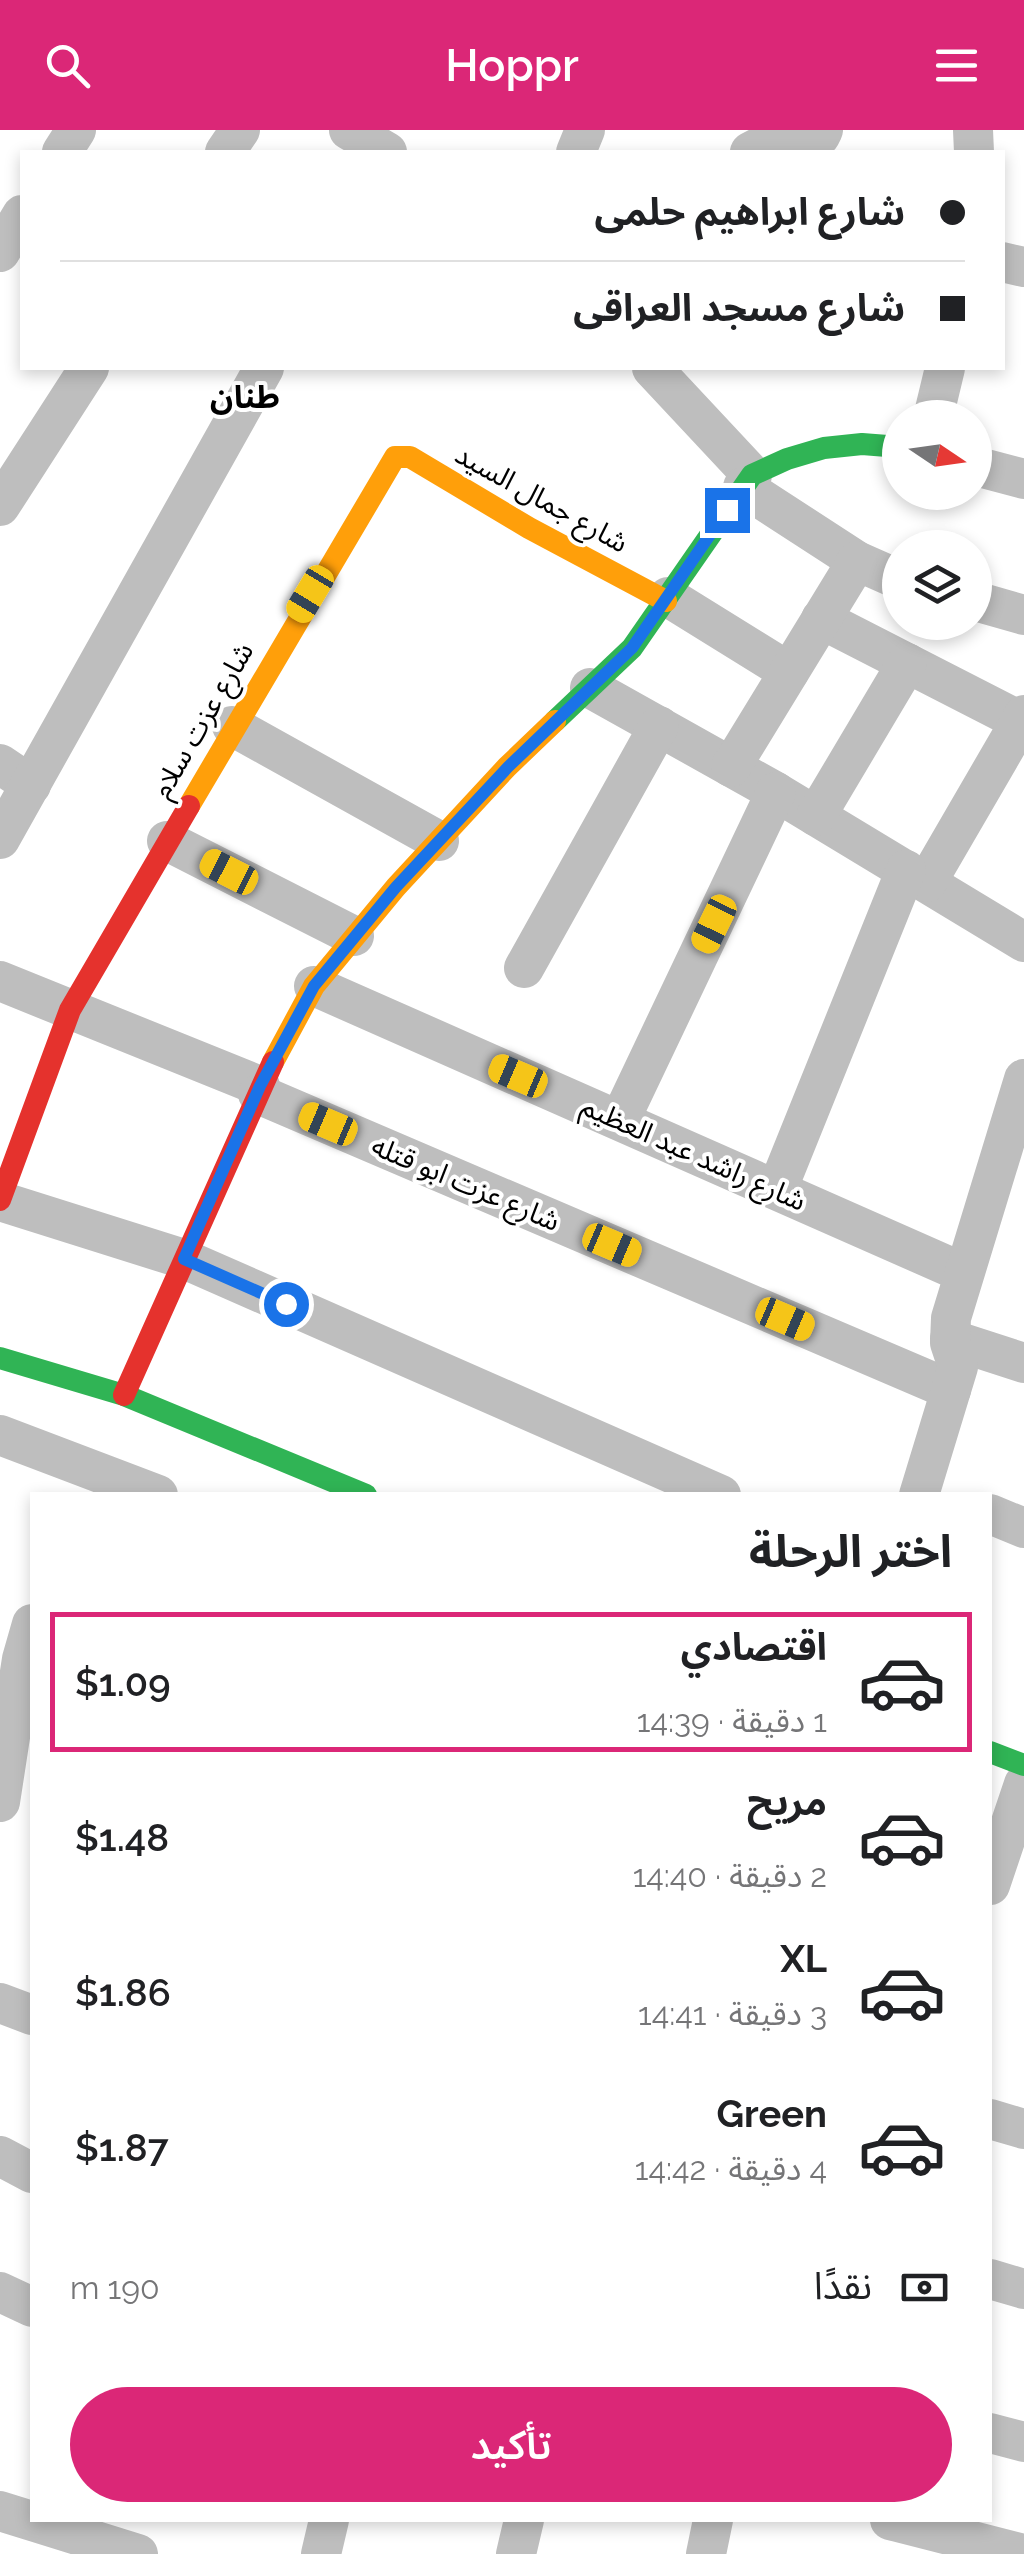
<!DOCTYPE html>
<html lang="ar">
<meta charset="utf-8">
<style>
:root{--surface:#fff;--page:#f2f2f2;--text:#202124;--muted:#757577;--line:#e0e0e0;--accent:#db2777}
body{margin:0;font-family:Raleway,"Noto Sans Arabic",sans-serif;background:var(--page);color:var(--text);direction:rtl;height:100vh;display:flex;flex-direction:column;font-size:38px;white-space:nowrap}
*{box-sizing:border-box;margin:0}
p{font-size:32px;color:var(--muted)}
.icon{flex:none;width:55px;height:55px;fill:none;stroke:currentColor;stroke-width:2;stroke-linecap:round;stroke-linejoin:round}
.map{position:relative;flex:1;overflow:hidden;direction:ltr}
.side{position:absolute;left:30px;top:1362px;width:962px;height:1030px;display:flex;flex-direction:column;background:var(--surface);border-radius:0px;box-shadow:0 5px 15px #0003;direction:rtl}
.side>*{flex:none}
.top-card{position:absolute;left:20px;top:20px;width:985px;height:220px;border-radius:0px;box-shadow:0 5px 15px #0003;direction:rtl;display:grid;align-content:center;height:220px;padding:0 40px;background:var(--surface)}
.needle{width:65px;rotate:103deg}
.fabs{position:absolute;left:882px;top:270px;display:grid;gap:20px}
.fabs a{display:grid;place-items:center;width:110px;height:110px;border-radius:50%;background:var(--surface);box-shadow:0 5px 15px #0003;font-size:50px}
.end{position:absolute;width:45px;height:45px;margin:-22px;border:12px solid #1a73e8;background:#fff;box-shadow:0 0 0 5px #fff}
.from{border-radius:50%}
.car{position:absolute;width:30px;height:60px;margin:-30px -15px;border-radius:12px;box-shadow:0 0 8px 2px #0007;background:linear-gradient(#f5c518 24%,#345 0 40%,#f5c518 0 76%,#345 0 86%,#f5c518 0)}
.top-card b{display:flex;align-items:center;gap:35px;height:95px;font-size:38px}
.top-card b+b{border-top:2px solid var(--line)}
.top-card i{width:25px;height:25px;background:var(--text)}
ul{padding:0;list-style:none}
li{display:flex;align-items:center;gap:30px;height:140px;margin:0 20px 15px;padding:0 20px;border:5px solid transparent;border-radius:0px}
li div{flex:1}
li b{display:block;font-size:38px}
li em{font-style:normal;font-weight:600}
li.on{border-color:var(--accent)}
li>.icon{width:90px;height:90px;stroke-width:1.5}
h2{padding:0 40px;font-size:45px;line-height:120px}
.pay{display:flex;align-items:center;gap:25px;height:110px;padding:0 40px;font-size:38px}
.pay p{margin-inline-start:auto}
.primary-button{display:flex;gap:20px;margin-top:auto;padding:20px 40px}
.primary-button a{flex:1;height:115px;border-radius:60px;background:var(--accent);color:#fff;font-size:40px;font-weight:600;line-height:115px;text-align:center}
header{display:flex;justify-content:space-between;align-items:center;height:130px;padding:0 40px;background:var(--accent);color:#fff;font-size:45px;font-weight:600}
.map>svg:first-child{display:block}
</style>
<header><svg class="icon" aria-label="menu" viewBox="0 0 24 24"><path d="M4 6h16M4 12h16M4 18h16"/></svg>Hoppr<svg class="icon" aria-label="search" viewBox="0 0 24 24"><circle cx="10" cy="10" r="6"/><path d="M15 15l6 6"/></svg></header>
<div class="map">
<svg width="1024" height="2424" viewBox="0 0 1024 2424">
<rect width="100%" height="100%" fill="#fff"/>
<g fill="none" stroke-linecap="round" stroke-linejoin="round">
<g stroke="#bebebe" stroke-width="40">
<path d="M349,0L387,22"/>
<path d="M973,0L974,22"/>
<path d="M62,22L76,0"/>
<path d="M225,22L240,0"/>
<path d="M576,22L585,0"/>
<path d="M750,22L767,13L802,18L820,6L823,0"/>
<path d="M0,122L22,85"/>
<path d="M1002,132L1024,137"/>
<path d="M652,238L752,345"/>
<path d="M933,288L945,238"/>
<path d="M975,336L1024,349"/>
<path d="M743,357L857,431L900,450"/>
<path d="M0,376L89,238"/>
<path d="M668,467L789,542"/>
<path d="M975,471L1024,485"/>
<path d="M821,489L1020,591"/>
<path d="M590,558L776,662L1024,812"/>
<path d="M232,596L439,711"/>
<path d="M0,634L31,655"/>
<path d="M731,637L857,431"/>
<path d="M816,686L907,533"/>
<path d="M0,709L264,238"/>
<path d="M167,711L354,806"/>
<path d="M927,752L1024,585"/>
<path d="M524,838L659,596"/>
<path d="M0,851L260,956"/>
<path d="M314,856L964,1143"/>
<path d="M258,964L951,1260"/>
<path d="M620,990L776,662"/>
<path d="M777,1060L906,740"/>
<path d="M0,1071L184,1129L721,1365"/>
<path d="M950,1209L1024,1233"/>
<path d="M0,1305L158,1365"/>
<path d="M919,1365L958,1237L950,1213L951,1188L1024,949"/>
<path d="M990,1384L1024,1398"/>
<path d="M0,1672L22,1529L32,1494"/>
<path d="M990,1755L1024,1654"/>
<path d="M0,1873L32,1885"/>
<path d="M990,1989L1024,1999"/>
<path d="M0,2026L32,2043"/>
<path d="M990,2149L1024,2159"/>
<path d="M0,2162L32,2177"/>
<path d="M990,2303L1024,2312"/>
<path d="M0,2381L138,2424"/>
<path d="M890,2390L1023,2424"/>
<path d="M321,2424L329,2390"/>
<path d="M516,2424L524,2390"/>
<path d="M706,2424L713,2390"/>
</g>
<g stroke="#30b455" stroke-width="22">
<path d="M555,591L632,518L752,345L787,329L824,318L862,314L900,317"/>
<path d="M0,1228L124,1265L366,1365"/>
<path d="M990,1622L1024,1635"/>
</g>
<g stroke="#ff9f0a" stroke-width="22">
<path d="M189,676L395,327H410L529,398L666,471"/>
<path d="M273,932L314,856L396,757L507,637L555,591"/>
</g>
<g stroke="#e5322d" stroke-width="22">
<path d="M0,1070L70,880L189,676"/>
<path d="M124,1265L273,932"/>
</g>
</g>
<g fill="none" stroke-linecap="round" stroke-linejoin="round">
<path stroke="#1a73e8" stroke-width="12" d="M286,1174L184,1129L260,956L314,856L396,757L508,637L632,518L727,380"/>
</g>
<g text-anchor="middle" stroke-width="8" stroke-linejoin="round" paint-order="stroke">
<g font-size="28" fill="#000" stroke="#fff">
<text transform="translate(542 368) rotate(29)" y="10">شارع جمال السيد</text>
<text transform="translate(202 590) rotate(-60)" y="10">شارع عزت سلام</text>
<text transform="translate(694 1023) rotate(24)" y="10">شارع راشد عبد العظيم</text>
<text transform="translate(466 1053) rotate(23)" y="10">شارع عزت ابو قتله</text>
</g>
<g font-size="32" font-weight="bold" fill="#000" stroke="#fff">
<text x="245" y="278">طنان</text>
</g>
</g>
</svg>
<div class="fabs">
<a><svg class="needle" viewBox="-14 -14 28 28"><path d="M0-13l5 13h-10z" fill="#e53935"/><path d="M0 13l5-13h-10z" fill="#757577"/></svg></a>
<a><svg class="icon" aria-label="layers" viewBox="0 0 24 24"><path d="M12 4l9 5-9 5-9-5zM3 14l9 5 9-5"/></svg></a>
</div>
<i class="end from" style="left:286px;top:1174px"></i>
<i class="end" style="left:727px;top:380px"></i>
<i class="car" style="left:310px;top:464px;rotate:211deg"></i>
<i class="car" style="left:229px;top:742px;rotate:297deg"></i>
<i class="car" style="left:714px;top:794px;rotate:206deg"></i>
<i class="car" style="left:518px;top:946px;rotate:293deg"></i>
<i class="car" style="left:328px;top:994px;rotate:293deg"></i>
<i class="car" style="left:612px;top:1115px;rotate:113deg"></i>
<i class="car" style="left:785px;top:1189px;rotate:113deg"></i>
<div class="top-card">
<b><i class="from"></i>شارع ابراهيم حلمى</b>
<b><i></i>شارع مسجد العراقى</b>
</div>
<section class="side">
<h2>اختر الرحلة</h2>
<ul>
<li class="on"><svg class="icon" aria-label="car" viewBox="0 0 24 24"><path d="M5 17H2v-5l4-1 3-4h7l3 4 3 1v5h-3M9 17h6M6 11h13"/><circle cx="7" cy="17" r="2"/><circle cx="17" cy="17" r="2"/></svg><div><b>اقتصادي</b><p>1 دقيقة · 14:39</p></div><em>$1.09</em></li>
<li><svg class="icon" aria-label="car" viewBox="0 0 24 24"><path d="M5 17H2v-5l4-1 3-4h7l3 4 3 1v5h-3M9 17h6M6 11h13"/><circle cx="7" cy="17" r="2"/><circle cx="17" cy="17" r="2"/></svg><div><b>مريح</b><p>2 دقيقة · 14:40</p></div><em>$1.48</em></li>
<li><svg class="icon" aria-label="car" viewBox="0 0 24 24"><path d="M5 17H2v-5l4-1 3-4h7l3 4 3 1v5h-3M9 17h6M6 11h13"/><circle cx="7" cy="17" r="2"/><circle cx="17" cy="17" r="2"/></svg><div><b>XL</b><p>3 دقيقة · 14:41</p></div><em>$1.86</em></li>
<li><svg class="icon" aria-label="car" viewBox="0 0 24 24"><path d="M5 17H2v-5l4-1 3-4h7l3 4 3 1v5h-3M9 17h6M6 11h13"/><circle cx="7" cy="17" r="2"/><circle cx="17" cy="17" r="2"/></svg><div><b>Green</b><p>4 دقيقة · 14:42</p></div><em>$1.87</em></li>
</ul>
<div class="pay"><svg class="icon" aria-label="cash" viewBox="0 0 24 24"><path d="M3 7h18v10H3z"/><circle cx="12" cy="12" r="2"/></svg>نقدًا<p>190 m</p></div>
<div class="primary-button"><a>تأكيد</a></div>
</section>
</div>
